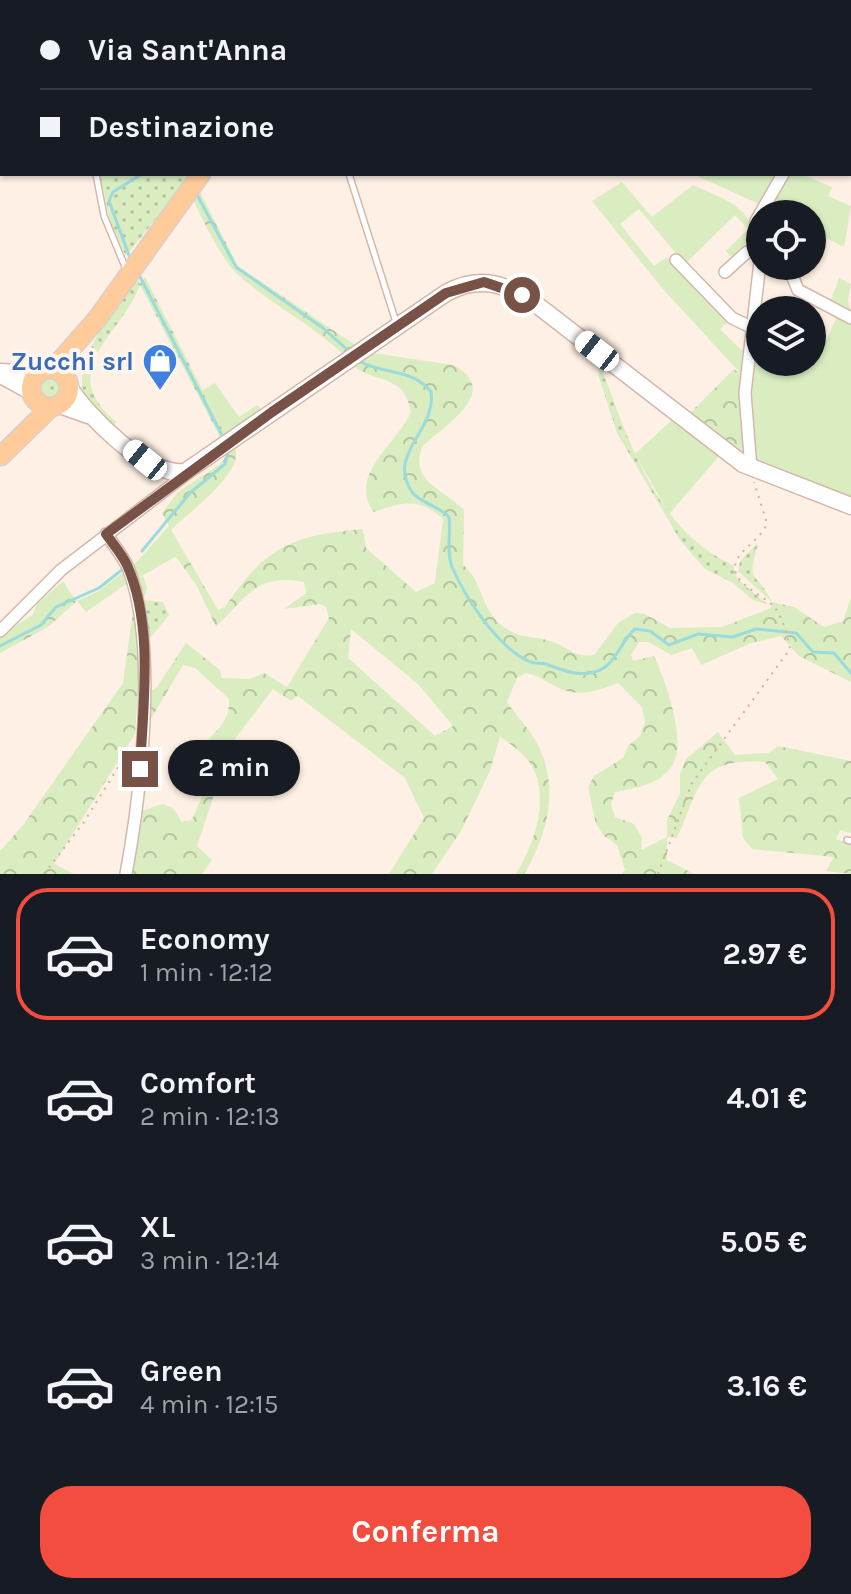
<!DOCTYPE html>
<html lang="it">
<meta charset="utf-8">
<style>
:root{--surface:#171b24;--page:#20242c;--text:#f1f3f6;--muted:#9ea1a6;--line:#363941;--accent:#f24d3f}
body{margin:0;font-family:Karla,sans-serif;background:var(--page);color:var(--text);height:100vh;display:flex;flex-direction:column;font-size:30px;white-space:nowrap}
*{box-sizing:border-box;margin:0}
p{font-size:26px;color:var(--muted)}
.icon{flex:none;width:44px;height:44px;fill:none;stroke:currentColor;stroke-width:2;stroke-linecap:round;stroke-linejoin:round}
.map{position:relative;height:874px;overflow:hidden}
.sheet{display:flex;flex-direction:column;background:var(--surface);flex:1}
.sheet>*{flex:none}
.hud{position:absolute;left:0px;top:0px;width:852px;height:176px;box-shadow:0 2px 6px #0004;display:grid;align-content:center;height:176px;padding:0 40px;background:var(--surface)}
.controls{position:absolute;left:746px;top:200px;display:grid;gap:16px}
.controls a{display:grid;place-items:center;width:80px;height:80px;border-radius:50%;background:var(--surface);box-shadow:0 2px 6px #0004;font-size:40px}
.end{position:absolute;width:36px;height:36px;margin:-18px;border:10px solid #795247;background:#fff;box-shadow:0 0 0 4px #fff}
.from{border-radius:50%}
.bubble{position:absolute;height:56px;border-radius:28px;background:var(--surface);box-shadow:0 2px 6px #0004;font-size:26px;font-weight:700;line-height:56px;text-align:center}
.car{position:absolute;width:24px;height:48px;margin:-24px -12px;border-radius:10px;box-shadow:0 0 6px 2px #0007;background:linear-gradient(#fff 24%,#345 0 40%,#fff 0 76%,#345 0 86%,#fff 0)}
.hud b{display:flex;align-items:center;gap:28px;height:76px;font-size:30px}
.hud b+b{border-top:2px solid var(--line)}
.hud i{width:20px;height:20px;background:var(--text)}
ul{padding:14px 0 0;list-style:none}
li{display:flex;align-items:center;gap:24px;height:132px;margin:0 16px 12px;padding:0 24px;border:4px solid transparent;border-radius:32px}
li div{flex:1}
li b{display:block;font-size:30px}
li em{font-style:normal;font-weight:700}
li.active{border-color:var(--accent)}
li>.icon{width:72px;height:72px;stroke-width:1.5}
.button{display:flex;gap:16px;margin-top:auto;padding:16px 40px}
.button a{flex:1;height:92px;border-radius:32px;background:var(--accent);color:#fff;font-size:32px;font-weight:700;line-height:92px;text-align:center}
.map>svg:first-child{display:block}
</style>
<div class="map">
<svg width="851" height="874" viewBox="0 0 851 874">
<defs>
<pattern id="grass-dots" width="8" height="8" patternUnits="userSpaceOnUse" patternTransform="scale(2)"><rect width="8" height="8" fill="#d9edc1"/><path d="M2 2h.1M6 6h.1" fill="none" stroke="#b5c39f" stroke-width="1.8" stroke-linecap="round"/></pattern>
<pattern id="forest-crowns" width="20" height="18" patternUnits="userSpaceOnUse" patternTransform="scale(2)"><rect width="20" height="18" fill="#d9edc1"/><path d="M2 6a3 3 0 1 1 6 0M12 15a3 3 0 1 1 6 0" fill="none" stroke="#b5c39f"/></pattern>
</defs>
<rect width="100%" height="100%" fill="#fef0e4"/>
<g fill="url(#grass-dots)">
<path d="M100,174H192L126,256L111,225Z"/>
<path d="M145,277L228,440L223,443L140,285C121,337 54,368 116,422L112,428C104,419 93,409 87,399C66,365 118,306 137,278L140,284Z"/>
<path d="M597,357C626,431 653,530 733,565L737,579L767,604L753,600L733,583L705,569L680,540L617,433L599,377Z"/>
<circle cx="50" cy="388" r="13"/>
<path d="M758,543C746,587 755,568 772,602L738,571L740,561Z"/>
<path d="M143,576L147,587L144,600L163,602L169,615L146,643L136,579Z"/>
</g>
<g fill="url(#forest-crowns)" fill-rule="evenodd">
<path d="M198,188L238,266L358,347L345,356C312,324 270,304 236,273C221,258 201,217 192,197Z"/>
<path d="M367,352L453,365C505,392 440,428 422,447C409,482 445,490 464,510L463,565C485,581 478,613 510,631C524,639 539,636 553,642C569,648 575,658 594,655L618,623L635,613L645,614L670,628L722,627L771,608L772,602L794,607L824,627L843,621L851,597V682L799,656L781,636L751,643L701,665L692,648L671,655L649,642H639L631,655L633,661L654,656C665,679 688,743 672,766C659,785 635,788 615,792L611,804L615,817L634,824L642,838L641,850L667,837V820L680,794V774L686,759L718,732L735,755L769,753L778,746L851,761V833L840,830L836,839L851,844V874L826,871L834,857L752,849L743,838L739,798L778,779L765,762C698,758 701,784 677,838L667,837V860L694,874H622L625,870L617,845L604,836L596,824L588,787L594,776L623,758L628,746L640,736L645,722L642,707L618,683C603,689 583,696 567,691C552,687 542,676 526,673L517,678L507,702C516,716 529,728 537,743C560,786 548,835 524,874H516C534,845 550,799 532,766C524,753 511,745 500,736L490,771L461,831L432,874H389L424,818L405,778L298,696L291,701L273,689L231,744L197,846L212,860L202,874H130L141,811L163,804L173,808L182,822L192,820L209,780C188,730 231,739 229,699L195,668L183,665L146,727L147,693L157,687L186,643L220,670L222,678L250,679L264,673L287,687L329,618L326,607L320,604L284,609L306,593L304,582C257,573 247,596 216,627L197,586L176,557L184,552L218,610L225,607C267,546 289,536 363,529L366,548L416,592L435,583L443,519C419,497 402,502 374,512C346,476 398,443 411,412C404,372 375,385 351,364ZM351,629L418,684L453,726L435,736L348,658Z"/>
<path d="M734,369L742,375L748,460L689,414Z"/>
<path d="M234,446C248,470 189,512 171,530L162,513L178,492L220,464Z"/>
<path d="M70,592L77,601L48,627L0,653V635Z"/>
<path d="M134,604L140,665L135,734L54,864L74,874H0V851L23,825L123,683Z"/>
</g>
<g fill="#d9edc1">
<path d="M693,174H769L777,178L761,205Z"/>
<path d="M787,174H801L832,187L828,196L851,206L844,247L822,236L815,248L812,247V214H764Z"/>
<path d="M622,182L652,217L693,185C716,196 754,206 752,237L731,257L726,251L748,229L735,215L685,264L639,209L620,224L654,266L667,257L729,321L720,329L741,350L748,345L742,375L663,289L592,201Z"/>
<path d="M839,278L851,284L848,300L851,313L830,302Z"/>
<path d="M758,315L760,362H812V341L824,346L837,316L851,324V500L757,465L749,404Z"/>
<path d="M215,383L239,417L257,405L265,413L228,440L202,391Z"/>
<path d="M674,418L720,455L669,514L635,454Z"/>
<path d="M169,526L184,552L136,579L132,567Z"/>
<path d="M125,571L129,582L86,612L77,601L99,591Z"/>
<path d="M63,581L70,592L31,618L37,604Z"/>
</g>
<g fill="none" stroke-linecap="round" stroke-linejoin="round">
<g stroke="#9cdbdc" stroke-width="3">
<path d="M156,0L157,2"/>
<path d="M196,193L236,267L323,328L351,353"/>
<path d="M130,258L109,201L113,192L142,174"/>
<path d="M139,275L224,439"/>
<path d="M359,361C383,375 413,368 431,392C437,431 386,453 412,492C420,503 439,506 449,517C451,533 446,551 452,567C466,599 497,646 528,661C535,665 540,662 546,664C563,671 587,680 605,667C618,658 622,640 635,629L650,631L669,645L698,634L733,637L756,629L796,633L813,652L834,653L851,673"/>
<path d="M142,551L190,493L225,464L229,449"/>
<path d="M0,646L41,625L56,607L99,588L123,569"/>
</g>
<defs>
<g id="lane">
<path d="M96,174L104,216L126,269"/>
<path d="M349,174L396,322"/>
<path d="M847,840L851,841"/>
</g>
<g id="street">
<path d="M81,2V0"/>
<path d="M0,109L2,107"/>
<path d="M760,229L756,221L783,174"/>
<path d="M676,260L732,318L753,328"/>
<path d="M788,266L798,290L851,318"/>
<path d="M725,272L747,252L760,251"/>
<path d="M751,469L745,393L760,262"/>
<path d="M106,534C114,546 124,557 129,570C158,648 141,793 126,874"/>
<path d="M0,631L61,570L189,472"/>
</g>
<g id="secondary">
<path d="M0,372L37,374"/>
<path d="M1,375L30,391"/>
<path d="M69,387C87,416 148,477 185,472L446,293C480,274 507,284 537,305L743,464L851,506"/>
<path d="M60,405L88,415"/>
</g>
<g id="primary">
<path d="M326,2L327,0"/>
<circle cx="50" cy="388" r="19"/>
<path d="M47,369L61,360L97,319L201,174"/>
<path d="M1,456L50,408"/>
</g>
</defs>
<use href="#lane" stroke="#d3b8ab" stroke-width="8"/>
<use href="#street" stroke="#d3b8ab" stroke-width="14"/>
<use href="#secondary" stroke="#d6b6a9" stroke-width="19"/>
<use href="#primary" stroke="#d9cfcb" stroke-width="21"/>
<g stroke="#dbab9c" stroke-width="2" stroke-dasharray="2 6" stroke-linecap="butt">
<path d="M44,874L84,822L132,745"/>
<path d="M658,874L692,783L790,649C788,637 783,618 775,608C765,595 728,583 736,562C742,547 761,540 767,523L754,482"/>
</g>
<use href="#lane" stroke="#fff" stroke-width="5"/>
<use href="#street" stroke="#fff" stroke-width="11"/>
<use href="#secondary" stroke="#fff" stroke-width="16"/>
<use href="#primary" stroke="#ffcb9a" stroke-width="18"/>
</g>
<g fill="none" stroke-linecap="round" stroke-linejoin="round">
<path stroke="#795247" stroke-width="10" d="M140,769C143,705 154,625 127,565C122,554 113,544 106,534L272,412L446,293L484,282L522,295"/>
</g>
<defs>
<symbol id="shop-pin" viewBox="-11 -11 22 30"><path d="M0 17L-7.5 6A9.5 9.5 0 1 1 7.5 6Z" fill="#3f7fe0" stroke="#fff5ec"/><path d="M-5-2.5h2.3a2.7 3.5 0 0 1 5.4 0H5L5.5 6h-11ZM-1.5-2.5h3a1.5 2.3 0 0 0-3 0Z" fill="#fff"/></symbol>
</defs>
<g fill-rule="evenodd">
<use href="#shop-pin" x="140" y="341" width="40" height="54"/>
</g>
<g text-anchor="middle" stroke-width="8" stroke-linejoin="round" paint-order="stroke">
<g font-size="26" font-weight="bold" fill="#366cbe" stroke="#fff5ec" text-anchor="end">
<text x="134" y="370">Zucchi srl</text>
</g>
</g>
</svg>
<div class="controls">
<a><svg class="icon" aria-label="locate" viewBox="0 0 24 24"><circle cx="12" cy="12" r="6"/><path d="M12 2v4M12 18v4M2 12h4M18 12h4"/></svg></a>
<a><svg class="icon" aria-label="layers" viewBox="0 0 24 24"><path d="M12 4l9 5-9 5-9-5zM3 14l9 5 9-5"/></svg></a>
</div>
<i class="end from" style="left:522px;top:295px"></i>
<i class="end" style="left:140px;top:769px"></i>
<div class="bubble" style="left:168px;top:740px;width:132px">2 min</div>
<i class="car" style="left:597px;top:351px;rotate:308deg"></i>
<i class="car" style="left:145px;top:460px;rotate:309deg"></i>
<div class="hud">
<b><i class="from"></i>Via Sant'Anna</b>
<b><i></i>Destinazione</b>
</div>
</div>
<section class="sheet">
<ul>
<li class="active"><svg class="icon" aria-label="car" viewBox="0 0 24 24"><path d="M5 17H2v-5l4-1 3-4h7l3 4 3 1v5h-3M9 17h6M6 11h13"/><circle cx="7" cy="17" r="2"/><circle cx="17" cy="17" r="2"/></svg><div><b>Economy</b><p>1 min · 12:12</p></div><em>2.97 €</em></li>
<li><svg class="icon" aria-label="car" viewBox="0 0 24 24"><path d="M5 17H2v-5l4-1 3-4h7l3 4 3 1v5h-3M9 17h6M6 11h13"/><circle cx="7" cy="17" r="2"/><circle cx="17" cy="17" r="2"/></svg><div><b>Comfort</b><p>2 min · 12:13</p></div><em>4.01 €</em></li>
<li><svg class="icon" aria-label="car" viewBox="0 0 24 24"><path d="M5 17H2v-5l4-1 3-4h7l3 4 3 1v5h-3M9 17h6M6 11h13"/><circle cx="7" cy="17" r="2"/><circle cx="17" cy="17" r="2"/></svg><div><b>XL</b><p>3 min · 12:14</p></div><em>5.05 €</em></li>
<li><svg class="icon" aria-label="car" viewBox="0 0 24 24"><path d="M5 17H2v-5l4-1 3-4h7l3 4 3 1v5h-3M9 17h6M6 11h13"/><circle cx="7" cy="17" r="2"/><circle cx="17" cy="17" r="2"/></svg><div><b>Green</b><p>4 min · 12:15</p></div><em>3.16 €</em></li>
</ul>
<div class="button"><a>Conferma</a></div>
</section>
